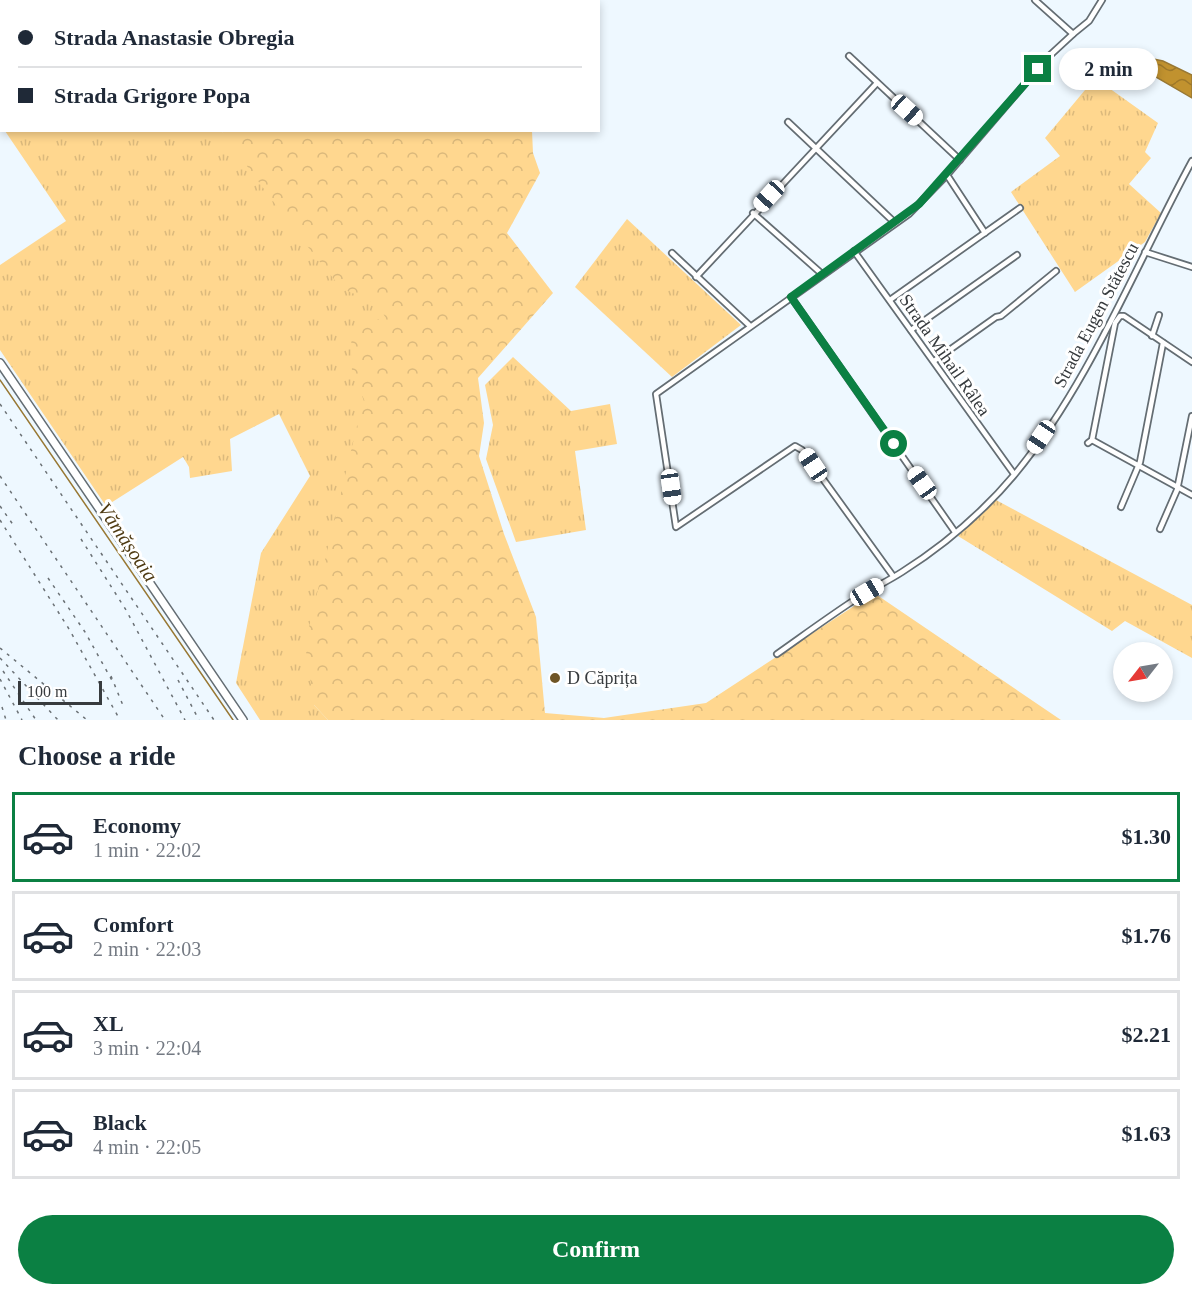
<!DOCTYPE html>
<meta charset="utf-8">
<style>
:root{--surface:#fff;--page:#f2f2f3;--text:#1f2937;--muted:#747a83;--line:#e0e1e3;--accent:#0b8043}
body{margin:0;font-family:"Times New Roman",serif;background:var(--page);color:var(--text);height:100vh;display:flex;flex-direction:column;font-size:22px;white-space:nowrap}
*{box-sizing:border-box;margin:0}
p{font-size:20px;color:var(--muted)}
.icon{flex:none;width:33px;height:33px;fill:none;stroke:currentColor;stroke-width:2;stroke-linecap:round;stroke-linejoin:round}
.map{position:relative;height:720px;overflow:hidden}
.details{display:flex;flex-direction:column;background:var(--surface);flex:1}
.details>*{flex:none}
.guide{position:absolute;left:0px;top:0px;width:600px;height:132px;box-shadow:0 3px 9px #0003;display:grid;align-content:center;height:132px;padding:0 18px;background:var(--surface)}
.needle{width:39px;rotate:239deg}
.buttons{position:absolute;left:1113px;top:642px;display:grid;gap:12px}
.buttons a{display:grid;place-items:center;width:60px;height:60px;border-radius:50%;background:var(--surface);box-shadow:0 3px 9px #0003;font-size:30px}
.scale{position:absolute;left:18px;bottom:15px;width:84px;box-sizing:border-box;padding-left:6px;border:3px solid #373b3e;border-top:0;font-size:16px;line-height:21px;white-space:nowrap;color:#373b3e;-webkit-text-stroke:4px #fff;paint-order:stroke}
.end{position:absolute;width:27px;height:27px;margin:-14px;border:8px solid #0b8043;background:#fff;box-shadow:0 0 0 3px #fff}
.from{border-radius:50%}
.bubble{position:absolute;height:42px;border-radius:21px;background:var(--surface);box-shadow:0 3px 9px #0003;font-size:20px;font-weight:600;line-height:42px;text-align:center}
.car{position:absolute;width:18px;height:36px;margin:-18px -9px;border-radius:8px;box-shadow:0 0 4px 2px #0007;background:linear-gradient(#fff 24%,#345 0 40%,#fff 0 76%,#345 0 86%,#fff 0)}
.guide b{display:flex;align-items:center;gap:21px;height:57px;font-size:22px}
.guide b+b{border-top:2px solid var(--line)}
.guide i{width:15px;height:15px;background:var(--text)}
ul{padding:0;list-style:none}
li{display:flex;align-items:center;gap:18px;height:90px;margin:0 12px 9px;padding:0 6px;border:3px solid var(--line);border-radius:0px}
li div{flex:1}
li b{display:block;font-size:22px}
li em{font-style:normal;font-weight:600}
li.selected{border-color:var(--accent)}
li>.icon{width:54px;height:54px;stroke-width:1.5}
h2{padding:0 18px;font-size:27px;line-height:72px}
.button{display:flex;gap:12px;margin-top:auto;padding:12px 18px}
.button a{flex:1;height:69px;border-radius:36px;background:var(--accent);color:#fff;font-size:24px;font-weight:600;line-height:69px;text-align:center}
.map>svg:first-child{display:block}
</style>
<div class="map">
<svg width="1192" height="720" viewBox="0 0 1192 720">
<defs>
<pattern id="grass-tufts" width="24" height="20" patternUnits="userSpaceOnUse" patternTransform="scale(1.5)"><rect width="24" height="20" fill="#ffd78f"/><path d="M3 7l-1-3M5 7V3M7 7l1-3M15 17l-1-3M17 17v-4M19 17l1-3" fill="none" stroke="#dbb97c"/></pattern>
<pattern id="forest-crowns" width="20" height="18" patternUnits="userSpaceOnUse" patternTransform="scale(1.5)"><rect width="20" height="18" fill="#ffd78f"/><path d="M2 6a3 3 0 1 1 6 0M12 15a3 3 0 1 1 6 0" fill="none" stroke="#dbb97c"/></pattern>
<pattern id="water-waves" width="16" height="10" patternUnits="userSpaceOnUse" patternTransform="scale(1.5)"><rect width="16" height="10" fill="#c1922f"/><path d="M0 5q4-4 8 0t8 0" fill="none" stroke="#9e7829"/></pattern>
</defs>
<rect width="100%" height="100%" fill="#eef8ff"/>
<g fill="url(#grass-tufts)">
<path d="M0,0H149L150,1L2,2L1,125Z"/>
<path d="M1095,78L1158,123L1145,152L1151,158L1129,184L1161,213L1145,242L1075,292L1011,192L1060,156L1045,138Z"/>
<path d="M5,131H221L422,341L367,406L314,705L328,720H260L236,683L261,553L310,476L279,414L230,439L232,471L190,478L189,467L183,457L106,506L0,350V265L66,221Z"/>
<path d="M627,219L741,325L672,377L575,287Z"/>
<path d="M513,357L571,411L610,404L617,444L575,451L586,530L516,542L486,459L493,425L485,385Z"/>
<path d="M996,500L1192,605V658L1125,621L1112,631L958,536Z"/>
</g>
<g fill="url(#forest-crowns)">
<path d="M149,0H447L449,1L150,2Z"/>
<path d="M221,131H532L533,153L540,173L507,233L553,293L478,378L484,423L479,456L504,534L536,617L545,713L604,718L706,703L874,593L1061,720H328L314,705L305,644L361,409L367,406L352,373L351,328L385,317C377,296 348,296 338,284C296,234 259,182 221,131Z"/>
</g>
<path fill="url(#water-waves)" stroke="#987834" stroke-width="1.5" d="M1129,54L1163,61L1192,75V98L1125,59Z"/>
<g fill="none" stroke-linecap="round" stroke-linejoin="round">
<path stroke="#987834" stroke-width="1.5" d="M0,380L233,720"/>
<defs>
<g id="minor">
<path d="M1035,0L1073,34L1089,21L1102,0"/>
<path d="M849,56L960,160"/>
<path d="M788,122L894,222"/>
<path d="M947,175L985,233"/>
<path d="M753,213L822,274"/>
<path d="M854,251L1014,474"/>
<path d="M1145,252L1192,267"/>
<path d="M672,253L749,325"/>
<path d="M696,277L877,83"/>
<path d="M791,297L955,532"/>
<path d="M890,300L1020,208"/>
<path d="M911,330L1017,255"/>
<path d="M1152,336L1159,315"/>
<path d="M934,361L996,317L1001,316L1056,271"/>
<path d="M1092,440L1192,495"/>
<path d="M1088,443L1092,440L1115,323L1120,316H1124L1192,362"/>
<path d="M1121,507L1140,462L1163,343"/>
<path d="M1160,529L1177,490L1192,416"/>
<path d="M893,576L802,450L795,446L676,527L656,394L909,214L947,175L1047,58L1073,34"/>
<path d="M777,654C804,635 831,615 859,597C873,588 888,581 902,572C943,546 984,511 1015,474C1090,383 1136,264 1192,161"/>
</g>
<path id="secondary" d="M0,363L243,720"/>
</defs>
<use href="#minor" stroke="#646d73" stroke-width="8"/>
<use href="#secondary" stroke="#646d73" stroke-width="10"/>
<use href="#minor" stroke="#fff" stroke-width="4.5"/>
<use href="#secondary" stroke="#fff" stroke-width="7"/>
<g stroke="#6b7175" stroke-width="1.5" stroke-dasharray="3 6" stroke-linecap="butt">
<path d="M0,404L214,720"/>
<path d="M0,476L165,720"/>
<path d="M0,506L14,526"/>
<path d="M0,520L69,629L120,720"/>
<path d="M81,539L126,610L185,720"/>
<path d="M48,578L85,632L114,684"/>
<path d="M0,648L87,720"/>
<path d="M0,658L58,720"/>
<path d="M3,671L36,720"/>
<path d="M111,676L124,708"/>
<path d="M0,679L22,720"/>
<path d="M178,680L199,720"/>
<path d="M2,707L6,720"/>
</g>
</g>
<g fill="none" stroke-linecap="round" stroke-linejoin="round">
<path stroke="#0b8043" stroke-width="8" d="M894,444L791,297L919,204L1038,69"/>
</g>
<circle fill="#6e5526" stroke="#fff" stroke-width="2" cx="555" cy="678" r="6"/>
<g text-anchor="middle" stroke-width="6" stroke-linejoin="round" paint-order="stroke">
<g font-size="18" fill="#373b3e" stroke="#fff">
<text transform="translate(1096 315) rotate(-62)" y="6">Strada Eugen Stătescu</text>
<text transform="translate(945 355) rotate(55)" y="6">Strada Mihail Râlea</text>
</g>
<g font-size="18" fill="#373b3e" stroke="#fff" text-anchor="start">
<text x="567" y="684">D Căprița</text>
</g>
<g font-size="20" font-style="italic" fill="#4f3b13" stroke="#fff">
<text transform="translate(128 542) rotate(56)" y="7">Vămășoaia</text>
</g>
</g>
</svg>
<div class="buttons">
<a><svg class="needle" viewBox="-14 -14 28 28"><path d="M0-13l5 13h-10z" fill="#e53935"/><path d="M0 13l5-13h-10z" fill="#747a83"/></svg></a>
</div>
<div class="scale">100 m</div>
<i class="end from" style="left:894px;top:444px"></i>
<i class="end" style="left:1038px;top:69px"></i>
<div class="bubble" style="left:1059px;top:48px;width:99px">2 min</div>
<i class="car" style="left:907px;top:110px;rotate:132deg"></i>
<i class="car" style="left:769px;top:196px;rotate:223deg"></i>
<i class="car" style="left:1041px;top:437px;rotate:214deg"></i>
<i class="car" style="left:813px;top:465px;rotate:326deg"></i>
<i class="car" style="left:922px;top:483px;rotate:325deg"></i>
<i class="car" style="left:671px;top:487px;rotate:172deg"></i>
<i class="car" style="left:867px;top:592px;rotate:59deg"></i>
<div class="guide">
<b><i class="from"></i>Strada Anastasie Obregia</b>
<b><i></i>Strada Grigore Popa</b>
</div>
</div>
<section class="details">
<h2>Choose a ride</h2>
<ul>
<li class="selected"><svg class="icon" aria-label="car" viewBox="0 0 24 24"><path d="M5 17H2v-5l4-1 3-4h7l3 4 3 1v5h-3M9 17h6M6 11h13"/><circle cx="7" cy="17" r="2"/><circle cx="17" cy="17" r="2"/></svg><div><b>Economy</b><p>1 min · 22:02</p></div><em>$1.30</em></li>
<li><svg class="icon" aria-label="car" viewBox="0 0 24 24"><path d="M5 17H2v-5l4-1 3-4h7l3 4 3 1v5h-3M9 17h6M6 11h13"/><circle cx="7" cy="17" r="2"/><circle cx="17" cy="17" r="2"/></svg><div><b>Comfort</b><p>2 min · 22:03</p></div><em>$1.76</em></li>
<li><svg class="icon" aria-label="car" viewBox="0 0 24 24"><path d="M5 17H2v-5l4-1 3-4h7l3 4 3 1v5h-3M9 17h6M6 11h13"/><circle cx="7" cy="17" r="2"/><circle cx="17" cy="17" r="2"/></svg><div><b>XL</b><p>3 min · 22:04</p></div><em>$2.21</em></li>
<li><svg class="icon" aria-label="car" viewBox="0 0 24 24"><path d="M5 17H2v-5l4-1 3-4h7l3 4 3 1v5h-3M9 17h6M6 11h13"/><circle cx="7" cy="17" r="2"/><circle cx="17" cy="17" r="2"/></svg><div><b>Black</b><p>4 min · 22:05</p></div><em>$1.63</em></li>
</ul>
<div class="button"><a>Confirm</a></div>
</section>
